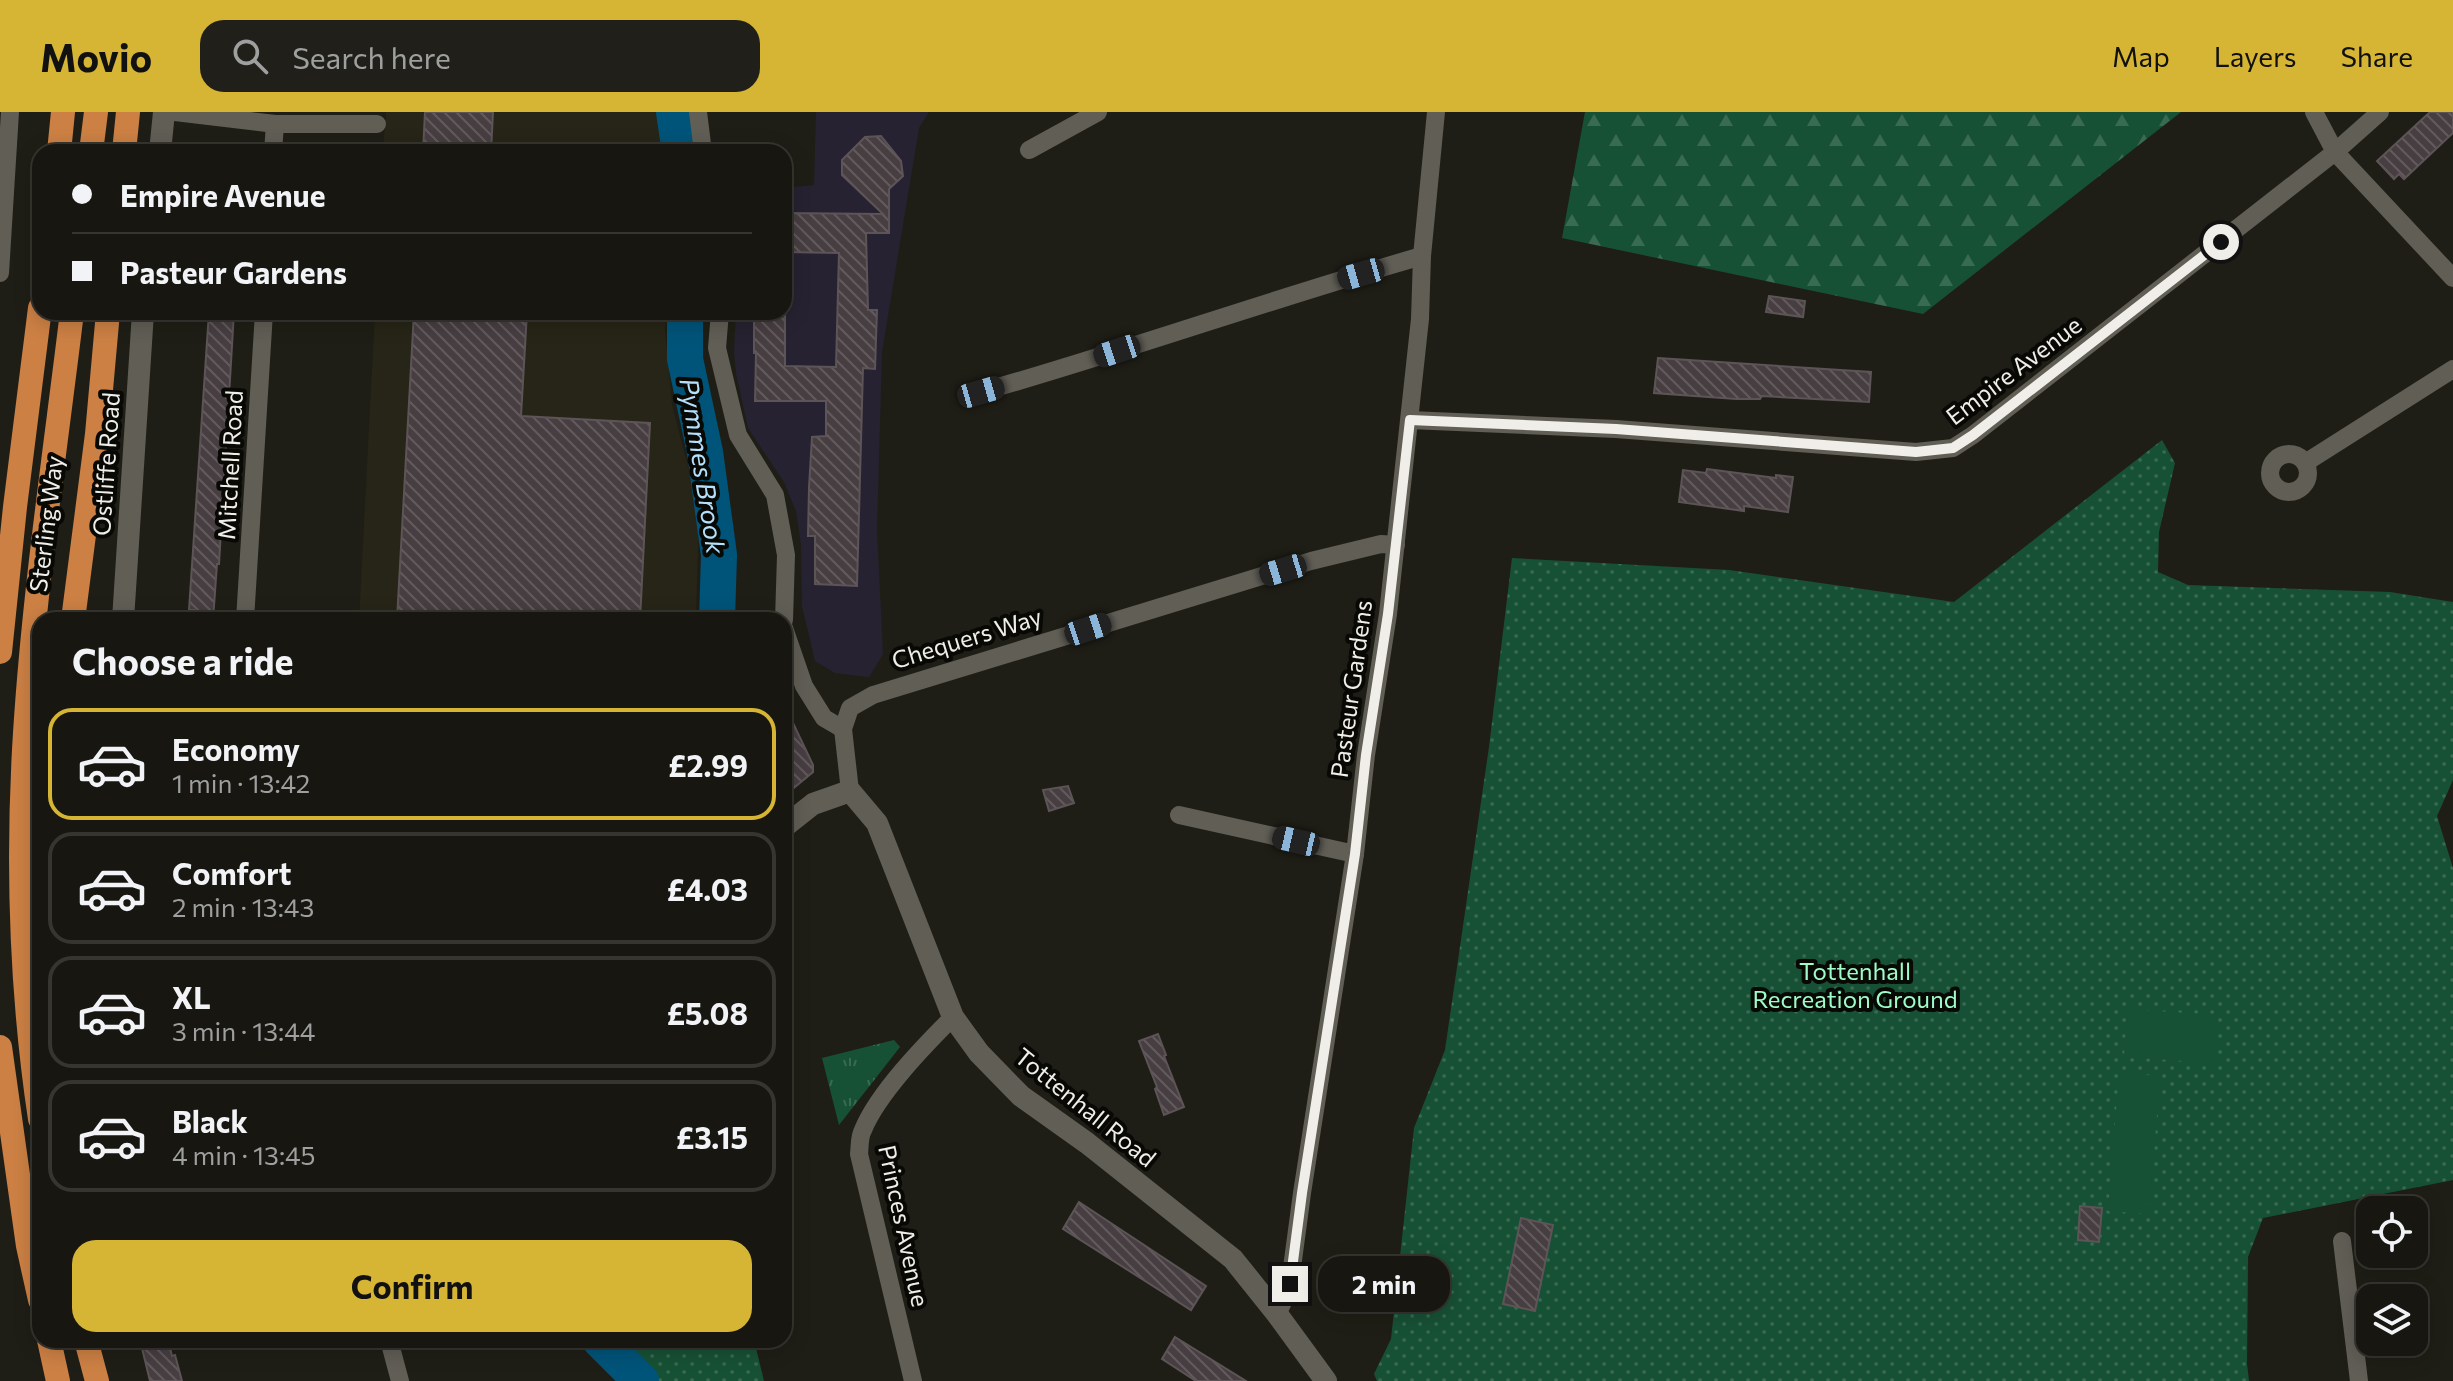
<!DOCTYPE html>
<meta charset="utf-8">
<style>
:root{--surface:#171610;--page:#201f19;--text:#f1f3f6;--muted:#9e9f9f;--line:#363530;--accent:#d6b534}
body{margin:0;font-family:Commissioner,sans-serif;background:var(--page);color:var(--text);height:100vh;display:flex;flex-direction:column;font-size:30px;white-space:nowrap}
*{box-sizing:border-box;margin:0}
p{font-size:26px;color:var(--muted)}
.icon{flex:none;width:44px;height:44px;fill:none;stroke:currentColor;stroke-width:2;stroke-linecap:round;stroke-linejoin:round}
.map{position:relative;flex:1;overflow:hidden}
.drawer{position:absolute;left:32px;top:500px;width:760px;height:736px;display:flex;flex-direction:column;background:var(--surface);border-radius:24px;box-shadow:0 4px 20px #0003,0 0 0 2px var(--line)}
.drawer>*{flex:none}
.guide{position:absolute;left:32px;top:32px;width:760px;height:176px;border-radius:24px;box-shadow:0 4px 20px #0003,0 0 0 2px var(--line);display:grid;align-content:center;height:176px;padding:0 40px;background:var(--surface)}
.controls{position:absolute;left:2356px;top:1084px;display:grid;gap:16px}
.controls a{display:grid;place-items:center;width:72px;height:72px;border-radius:16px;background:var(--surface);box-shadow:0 4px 20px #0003,0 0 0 2px var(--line);font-size:40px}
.end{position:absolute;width:36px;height:36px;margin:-18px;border:10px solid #efeee9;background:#111;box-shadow:0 0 0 4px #111}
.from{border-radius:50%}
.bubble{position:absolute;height:56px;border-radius:24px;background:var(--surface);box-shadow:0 4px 20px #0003,0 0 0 2px var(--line);font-size:26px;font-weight:700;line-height:56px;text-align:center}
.car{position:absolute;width:24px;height:48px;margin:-24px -12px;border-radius:10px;box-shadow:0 0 6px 2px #0007;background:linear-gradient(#222 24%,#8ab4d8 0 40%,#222 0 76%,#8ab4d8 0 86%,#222 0)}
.guide b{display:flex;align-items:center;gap:28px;height:76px;font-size:30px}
.guide b+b{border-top:2px solid var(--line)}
.guide i{width:20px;height:20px;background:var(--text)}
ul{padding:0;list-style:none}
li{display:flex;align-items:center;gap:24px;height:112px;margin:0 16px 12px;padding:0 24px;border:4px solid var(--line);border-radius:24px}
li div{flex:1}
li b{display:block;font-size:30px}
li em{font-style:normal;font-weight:700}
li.active{border-color:var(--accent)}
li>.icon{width:72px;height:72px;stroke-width:1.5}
h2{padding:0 40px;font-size:36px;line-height:96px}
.button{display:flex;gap:16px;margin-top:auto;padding:16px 40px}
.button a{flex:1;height:92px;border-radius:24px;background:var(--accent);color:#111;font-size:32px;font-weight:700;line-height:92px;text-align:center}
header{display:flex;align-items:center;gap:48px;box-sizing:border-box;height:112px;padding:0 40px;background:var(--accent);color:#111}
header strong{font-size:38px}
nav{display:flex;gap:44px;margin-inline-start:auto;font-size:28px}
.search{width:560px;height:72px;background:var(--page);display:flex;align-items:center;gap:20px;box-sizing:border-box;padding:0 28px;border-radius:24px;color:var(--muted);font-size:30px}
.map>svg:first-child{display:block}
</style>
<header>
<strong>Movio</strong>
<div class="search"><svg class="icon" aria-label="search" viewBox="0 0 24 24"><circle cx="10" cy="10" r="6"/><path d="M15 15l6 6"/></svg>Search here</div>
<nav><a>Map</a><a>Layers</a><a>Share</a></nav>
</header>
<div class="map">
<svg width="2453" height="1269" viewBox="0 0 2453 1269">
<defs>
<pattern id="grass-tufts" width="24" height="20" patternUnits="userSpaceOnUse" patternTransform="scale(2)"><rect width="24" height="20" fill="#175135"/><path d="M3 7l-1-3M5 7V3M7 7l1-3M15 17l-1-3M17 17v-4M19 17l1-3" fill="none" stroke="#396a52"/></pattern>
<pattern id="forest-firs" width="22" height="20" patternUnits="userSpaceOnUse" patternTransform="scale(2)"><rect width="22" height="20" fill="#175135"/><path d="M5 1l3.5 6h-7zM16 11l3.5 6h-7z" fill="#396a52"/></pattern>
<pattern id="park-dots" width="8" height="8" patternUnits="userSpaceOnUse" patternTransform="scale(2)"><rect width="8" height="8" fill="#175135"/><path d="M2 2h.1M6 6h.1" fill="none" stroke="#396a52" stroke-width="1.8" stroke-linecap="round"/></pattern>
<pattern id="building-back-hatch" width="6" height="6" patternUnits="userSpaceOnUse" patternTransform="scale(2)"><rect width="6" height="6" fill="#473e42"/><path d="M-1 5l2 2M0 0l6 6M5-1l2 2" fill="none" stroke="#625a5d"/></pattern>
</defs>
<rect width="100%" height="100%" fill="#1f1e16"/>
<g fill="#272517">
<path d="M386,0H661L672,40H383Z"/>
<path d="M375,200H667L665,217L672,293L699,397L696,508H359Z"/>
</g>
<path fill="#272231" d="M816,0H929L919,16L882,240L877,417L883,542L869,565L835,561L815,549L802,494L801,432L796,399L784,370L748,316L736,261L734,241L736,200H784V76L814,73Z"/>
<path fill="url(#grass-tufts)" d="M894,928L900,935L839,1013L822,946Z"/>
<path fill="url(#forest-firs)" d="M1585,0H2181L1923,202L1562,126Z"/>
<g fill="url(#park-dots)">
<path d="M2162,328L2175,351L2159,420L2158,460L2188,473L2390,480L2453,490V668L2437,704L2453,756V1068L2263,1106L2248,1145L2247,1252L2249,1269H1377L1374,1262L1391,1227L1414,1016L1445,938L1489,635L1512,446L1729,458L1954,490Z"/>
<path d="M609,1228H754L764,1269H650Z"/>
</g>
<g fill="#175135">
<path d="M2127,897L2217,903L2214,951L2124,945Z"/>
<path d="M2119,961L2160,964L2149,1102L2108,1099Z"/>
</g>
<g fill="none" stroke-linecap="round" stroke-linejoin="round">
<g stroke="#005479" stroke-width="36">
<path d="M674,0L680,40"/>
<path d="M685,200V247L705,340L719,443L717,508"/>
<path d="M600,1228L641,1269"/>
</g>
</g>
<g fill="url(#building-back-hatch)" stroke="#5d5458" stroke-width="2">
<path d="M425,0H493L491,40H423Z"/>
<path d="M2430,0H2453V21L2404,67L2399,62L2394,67L2377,49Z"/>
<path d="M881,24L901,49L903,64L889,77V121H866L868,198H877L875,257L863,256L857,474L815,472V424H808L809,376L812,325L826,324V289H755L756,241H754V200H785V254L836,255L839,141L784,140V101L883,102L842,63V48L865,25Z"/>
<path d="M1769,184L1805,189L1803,205L1766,200Z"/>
<path d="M209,200H234L219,452H217L213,508H194V498H189Z"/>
<path d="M414,200H527L521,304L650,311L640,508H397Z"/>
<path d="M1658,246L1871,260L1869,290L1762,284L1760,287H1736L1654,281Z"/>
<path d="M1707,357L1776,366V363L1793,365L1788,400L1744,394V399L1679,390L1683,358L1706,361Z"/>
<path d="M784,592L813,653V660L784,684Z"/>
<path d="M1068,674L1074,691L1049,699L1043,678Z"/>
<path d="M1158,922L1166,943L1164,944L1184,995L1164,1003L1155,977L1157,975L1139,929Z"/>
<path d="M1079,1090L1206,1174L1191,1198L1063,1117Z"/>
<path d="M2080,1094L2102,1096L2099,1130L2078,1128Z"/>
<path d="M1521,1106L1553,1113L1535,1199L1503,1192Z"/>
<path d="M1175,1225L1246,1269H1196L1162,1247Z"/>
<path d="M140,1228H168L172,1244L175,1243L182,1269H150Z"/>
</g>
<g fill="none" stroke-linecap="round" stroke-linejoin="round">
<g stroke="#605e55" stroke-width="18">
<path d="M175,0L275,12H377"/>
<path d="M698,0L703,40"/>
<path d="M2314,0L2335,40L2453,166"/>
<path d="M1029,38L1098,0"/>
<path d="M273,40L275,12"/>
<path d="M0,161L10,0"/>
<path d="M720,200L717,236L738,323L775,383L786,443L784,508"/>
<path d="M981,280C1129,238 1274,186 1422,144"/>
<path d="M1410,308L1616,317L1916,340L1953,336L1973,323L2335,40L2380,0"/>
<circle cx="2289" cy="361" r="19"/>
<path d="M2305,351L2453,257"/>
<path d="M245,508L264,200"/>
<path d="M784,516L804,574L824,606L843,617"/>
<path d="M850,679L843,617L850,596L873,583L1311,449L1381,432L1396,433"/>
<path d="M1179,703L1355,742"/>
<path d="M2342,1129L2359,1269"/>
<path d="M1277,1202L1289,1178L1302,1081L1355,742L1366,643L1388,502L1420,207L1422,144L1436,0"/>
<path d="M389,1228L400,1269"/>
<path d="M913,1269L859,1042C860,1034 859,1025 863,1018C878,981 925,933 953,905"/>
</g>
<g stroke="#605e55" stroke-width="22">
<path d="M160,40L164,0"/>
<path d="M123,508L143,200"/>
<path d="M784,715L813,692L850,679L877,711L953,905L979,941L1021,984L1087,1031L1233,1147L1277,1202L1326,1269"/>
</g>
<g stroke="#cc8044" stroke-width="24">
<path d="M59,40L63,0"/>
<path d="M91,40L96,0"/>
<path d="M124,40L128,0"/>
<path d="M73,508L97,322L108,200"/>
<path d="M0,540L15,395L40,196"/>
<path d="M0,935L28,1134L40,1188"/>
<path d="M40,1007C21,880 17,748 25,621C34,480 55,340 72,200"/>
<path d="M49,1228L58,1269"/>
<path d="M86,1228L97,1269"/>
</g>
</g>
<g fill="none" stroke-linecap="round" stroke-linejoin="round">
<path stroke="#efeee9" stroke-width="10" d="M1290,1172L1302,1081L1355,742L1366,643L1388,502L1410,308L1616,317L1916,340L1953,336L1973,323L2221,130"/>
</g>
<g text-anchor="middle" stroke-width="8" stroke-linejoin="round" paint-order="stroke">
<g font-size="24" fill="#efeee9" stroke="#080805">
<text transform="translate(2014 259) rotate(-37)" y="8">Empire Avenue</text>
<text transform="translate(107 352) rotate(-86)" y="8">Ostliffe Road</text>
<text transform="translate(231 353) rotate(-87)" y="8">Mitchell Road</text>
<text transform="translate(47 412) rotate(-83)" y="8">Sterling Way</text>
<text transform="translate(967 527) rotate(-17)" y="8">Chequers Way</text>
<text transform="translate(1352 577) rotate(-82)" y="8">Pasteur Gardens</text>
<text transform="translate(1085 996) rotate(39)" y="8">Tottenhall Road</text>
<text transform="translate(903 1114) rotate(78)" y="8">Princes Avenue</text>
</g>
<g font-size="24" fill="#9efcc8" stroke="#080805">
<text x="1855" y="868">Tottenhall<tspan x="1855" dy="28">Recreation Ground</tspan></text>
</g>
<g font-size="26" font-style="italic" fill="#b5e0fb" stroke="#080805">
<text transform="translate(702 354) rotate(81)" y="9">Pymmes Brook</text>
</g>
</g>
</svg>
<div class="controls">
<a><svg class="icon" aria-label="locate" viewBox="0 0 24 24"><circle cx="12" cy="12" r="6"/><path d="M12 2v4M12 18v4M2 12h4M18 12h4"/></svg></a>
<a><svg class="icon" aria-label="layers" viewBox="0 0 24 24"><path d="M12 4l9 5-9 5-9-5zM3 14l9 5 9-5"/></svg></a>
</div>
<i class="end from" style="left:2221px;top:130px"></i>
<i class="end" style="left:1290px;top:1172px"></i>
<div class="bubble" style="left:1318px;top:1144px;width:132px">2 min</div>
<i class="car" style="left:1361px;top:162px;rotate:254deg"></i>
<i class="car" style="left:1117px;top:239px;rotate:252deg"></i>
<i class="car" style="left:981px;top:280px;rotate:74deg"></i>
<i class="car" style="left:1283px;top:458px;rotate:253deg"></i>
<i class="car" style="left:1088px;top:517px;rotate:72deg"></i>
<i class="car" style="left:1296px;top:729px;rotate:283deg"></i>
<div class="guide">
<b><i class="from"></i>Empire Avenue</b>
<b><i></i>Pasteur Gardens</b>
</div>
<section class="drawer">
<h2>Choose a ride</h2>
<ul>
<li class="active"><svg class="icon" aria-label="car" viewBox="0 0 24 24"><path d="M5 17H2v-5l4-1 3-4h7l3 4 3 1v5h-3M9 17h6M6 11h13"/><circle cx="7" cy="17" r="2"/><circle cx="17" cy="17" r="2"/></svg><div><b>Economy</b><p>1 min · 13:42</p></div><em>£2.99</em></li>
<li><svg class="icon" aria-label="car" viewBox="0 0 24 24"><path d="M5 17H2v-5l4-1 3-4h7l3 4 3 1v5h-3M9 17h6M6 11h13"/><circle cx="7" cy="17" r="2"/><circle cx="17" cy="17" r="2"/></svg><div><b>Comfort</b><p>2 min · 13:43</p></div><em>£4.03</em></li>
<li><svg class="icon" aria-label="car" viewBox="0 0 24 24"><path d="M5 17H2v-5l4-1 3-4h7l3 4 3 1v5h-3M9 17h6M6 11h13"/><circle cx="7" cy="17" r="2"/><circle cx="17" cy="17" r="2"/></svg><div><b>XL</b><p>3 min · 13:44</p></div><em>£5.08</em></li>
<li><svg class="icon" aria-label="car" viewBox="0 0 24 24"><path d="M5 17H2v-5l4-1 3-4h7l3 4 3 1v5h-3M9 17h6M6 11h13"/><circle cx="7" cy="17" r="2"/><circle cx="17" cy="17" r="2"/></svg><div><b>Black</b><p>4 min · 13:45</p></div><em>£3.15</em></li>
</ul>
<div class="button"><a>Confirm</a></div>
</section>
</div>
